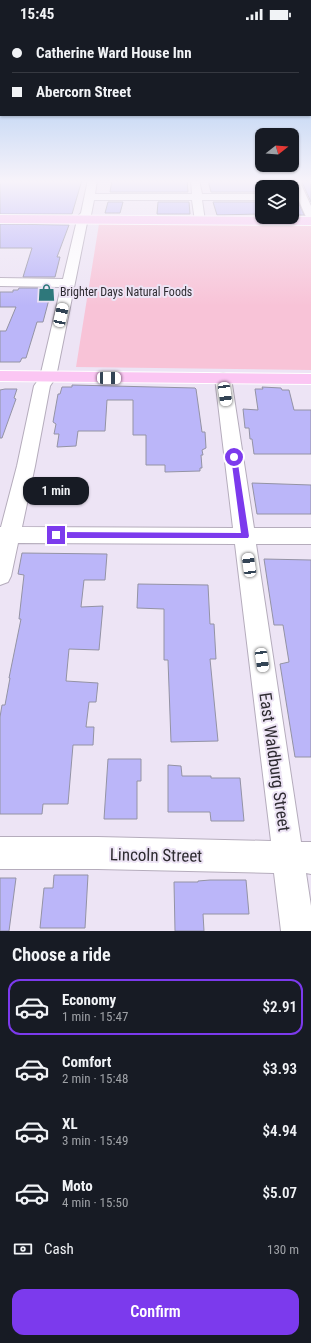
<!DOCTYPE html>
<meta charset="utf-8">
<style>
:root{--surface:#171b24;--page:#20242c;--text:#f1f3f6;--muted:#9ea1a6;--line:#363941;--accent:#7c3aed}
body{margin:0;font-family:"Roboto Condensed",sans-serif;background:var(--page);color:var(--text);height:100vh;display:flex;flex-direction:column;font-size:15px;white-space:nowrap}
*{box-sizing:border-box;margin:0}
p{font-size:13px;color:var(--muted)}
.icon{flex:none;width:22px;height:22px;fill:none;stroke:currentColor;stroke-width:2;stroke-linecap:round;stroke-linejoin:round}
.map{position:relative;height:903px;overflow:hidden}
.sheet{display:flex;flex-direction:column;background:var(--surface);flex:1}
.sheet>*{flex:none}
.banner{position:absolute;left:0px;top:0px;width:311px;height:88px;box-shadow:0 1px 3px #0004;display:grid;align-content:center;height:88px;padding:0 12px;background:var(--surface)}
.needle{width:26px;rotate:73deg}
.buttons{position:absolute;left:255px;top:100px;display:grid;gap:8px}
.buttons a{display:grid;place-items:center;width:44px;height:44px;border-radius:8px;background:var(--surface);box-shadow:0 1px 3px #0004;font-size:20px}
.end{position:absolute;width:18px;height:18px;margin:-9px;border:5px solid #7c3aed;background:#fff;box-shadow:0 0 0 2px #fff}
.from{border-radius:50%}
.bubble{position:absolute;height:28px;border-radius:12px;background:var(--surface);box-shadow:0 1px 3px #0004;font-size:13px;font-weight:600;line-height:28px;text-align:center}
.car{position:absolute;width:12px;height:24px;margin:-12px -6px;border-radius:5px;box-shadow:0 0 3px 1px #0007;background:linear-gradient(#fff 24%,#345 0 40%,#fff 0 76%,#345 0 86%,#fff 0)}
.banner b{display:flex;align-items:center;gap:14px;height:38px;font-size:15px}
.banner b+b{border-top:1px solid var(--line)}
.banner i{width:10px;height:10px;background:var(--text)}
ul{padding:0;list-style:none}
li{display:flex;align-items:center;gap:12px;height:56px;margin:0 8px 6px;padding:0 4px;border:2px solid transparent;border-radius:12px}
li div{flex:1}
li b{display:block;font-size:15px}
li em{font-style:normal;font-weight:600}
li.active{border-color:var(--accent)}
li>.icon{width:36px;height:36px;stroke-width:1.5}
h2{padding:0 12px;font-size:18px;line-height:48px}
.pay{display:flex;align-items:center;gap:10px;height:44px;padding:0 12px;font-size:15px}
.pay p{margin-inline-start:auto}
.primary-button{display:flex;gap:8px;margin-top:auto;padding:8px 12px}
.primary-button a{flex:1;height:46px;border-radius:12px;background:var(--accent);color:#fff;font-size:16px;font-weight:600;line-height:46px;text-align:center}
.status{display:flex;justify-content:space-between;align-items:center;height:28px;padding:0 20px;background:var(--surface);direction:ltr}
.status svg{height:11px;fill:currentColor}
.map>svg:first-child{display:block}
</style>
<div class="status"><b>15:45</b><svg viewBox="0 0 49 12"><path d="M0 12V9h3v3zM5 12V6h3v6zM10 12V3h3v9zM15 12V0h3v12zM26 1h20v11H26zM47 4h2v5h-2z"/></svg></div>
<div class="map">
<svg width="311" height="903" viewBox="0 0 311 903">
<rect width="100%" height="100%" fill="#ede4f5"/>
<path fill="#f8c3d7" d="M99,196L311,197V342L76,339Z"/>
<g fill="#bbb6f9" stroke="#9493a4">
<path d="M0,152H82L72,186H0Z"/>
<path d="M112,152H187L188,164H110Z"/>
<path d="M208,152H262V164H211Z"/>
<path d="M301,152H311V174Z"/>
<path d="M292,160L304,187H292Z"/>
<path d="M108,174H123L120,185H105Z"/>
<path d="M158,174H189L190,186H157Z"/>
<path d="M213,174H262V183H258L259,186L217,187Z"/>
<path d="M0,196L69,197L57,229H60L55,249H23L32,220H0Z"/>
<path d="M19,260H52L43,294H37L26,330H22L20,334H0V303H6L16,279H0V264H13V262H18Z"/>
<path d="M72,357L195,360L196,361L202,404H205L206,420L202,422L203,427H201L202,440H200V443L165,444V437H146V407H133V372H107L105,403H78L76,418L57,419L59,406H54L56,396L53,394L58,366H60L62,359H72Z"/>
<path d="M262,359L281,360L282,362H289L294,382H311V426H254L252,411H250L249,400H245L243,381L258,382L255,361H263Z"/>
<path d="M5,361H17L14,370L16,371L2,410H0V362Z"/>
<path d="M252,455L311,457V486H257Z"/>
<path d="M22,525L107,526L105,552H84L81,579L103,578L99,622L69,621L66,653L98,655L96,674H89L86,699H94L93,717H73L68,776H43L42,786H0V689L2,677H5L10,650H9L21,591H19L24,547L18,546Z"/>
<path d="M264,531L311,532V729H295L280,636L289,634L283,597H274Z"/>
<path d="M138,556L208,557L210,596H214L216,631H210L218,713L171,714L168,632H164V581L137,580Z"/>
<path d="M108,731H141V753H137V791H104Z"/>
<path d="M168,737L181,738L182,748H211V750H240L244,793H211L210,784H168Z"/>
<path d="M54,847H88L85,900H40L44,860H53Z"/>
<path d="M0,850H16L9,903H0Z"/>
<path d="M210,852H246L249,886H203L204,903H175L174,854H198V853Z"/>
</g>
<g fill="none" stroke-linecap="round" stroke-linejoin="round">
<defs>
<g id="minor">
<path d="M88,152H97L95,166H192L191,152H199L202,166H262V172H202L205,193L200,196L195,193L192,172H94L91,187L88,190L56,349L50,358L35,438L22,499L233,500L215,350L217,347L223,345L229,347L231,350L254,500H311V516H256L301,814H311V846L306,845L311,878V903H281L274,845L98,841H0V809H98L271,813L235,516L18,515L11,548L8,554L0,557V499H1L17,438L34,358L40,349L61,259L0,258V250L63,251L78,188L81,185Z"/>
<path d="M290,152H299L311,178V192L306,189Z"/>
</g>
<g id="major">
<path d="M0,187L311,189V197L0,195Z"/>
<path d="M0,343L311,346V356L0,353Z"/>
</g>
</defs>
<use href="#minor" stroke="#b5acbc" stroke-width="2"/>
<use href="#major" stroke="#fff" stroke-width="2"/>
<use href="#minor" fill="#fff" fill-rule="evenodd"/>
<use href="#major" fill="#fbc6f3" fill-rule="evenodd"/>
</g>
<linearGradient id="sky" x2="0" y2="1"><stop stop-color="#93bdef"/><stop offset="0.55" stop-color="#f7f3fa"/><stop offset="1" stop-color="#f7f3fa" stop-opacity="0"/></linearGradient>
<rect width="311" height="278" fill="url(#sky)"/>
<path fill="#7c3aed" d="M234,427L237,429L249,508L248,510H56L53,507L56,504L241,505L231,429Z"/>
<defs>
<symbol id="shop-bare" viewBox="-9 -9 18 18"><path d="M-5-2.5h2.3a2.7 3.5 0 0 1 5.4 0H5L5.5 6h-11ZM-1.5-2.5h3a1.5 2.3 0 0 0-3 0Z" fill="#2e787b" stroke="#ede4f5" stroke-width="2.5" paint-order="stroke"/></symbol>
</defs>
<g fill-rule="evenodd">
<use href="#shop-bare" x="34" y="252" width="25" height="25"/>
</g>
<g text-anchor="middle" stroke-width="4" stroke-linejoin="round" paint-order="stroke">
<g font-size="12" fill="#2e2b31" stroke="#ede4f5" text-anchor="start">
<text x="60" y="268">Brighter Days Natural Foods</text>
</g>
<g font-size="17" fill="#2e2b31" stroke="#ede4f5">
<text transform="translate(275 734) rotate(82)" y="6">East Waldburg Street</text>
<text transform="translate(156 827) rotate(1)" y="6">Lincoln Street</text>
</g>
</g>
</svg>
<div class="buttons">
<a><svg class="needle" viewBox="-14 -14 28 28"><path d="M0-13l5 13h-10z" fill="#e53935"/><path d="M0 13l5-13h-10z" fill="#9ea1a6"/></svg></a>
<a><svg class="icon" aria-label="layers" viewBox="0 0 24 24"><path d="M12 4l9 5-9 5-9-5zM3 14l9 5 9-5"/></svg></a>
</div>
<i class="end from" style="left:234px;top:429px"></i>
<i class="end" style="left:56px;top:507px"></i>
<div class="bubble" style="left:23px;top:449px;width:66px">1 min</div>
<i class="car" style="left:61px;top:287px;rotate:12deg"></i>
<i class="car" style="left:109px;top:350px;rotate:91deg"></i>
<i class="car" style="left:225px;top:366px;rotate:172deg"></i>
<i class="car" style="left:249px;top:537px;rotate:352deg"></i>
<i class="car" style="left:262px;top:632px;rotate:172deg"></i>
<div class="banner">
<b><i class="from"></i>Catherine Ward House Inn</b>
<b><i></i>Abercorn Street</b>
</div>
</div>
<section class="sheet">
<h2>Choose a ride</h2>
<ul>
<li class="active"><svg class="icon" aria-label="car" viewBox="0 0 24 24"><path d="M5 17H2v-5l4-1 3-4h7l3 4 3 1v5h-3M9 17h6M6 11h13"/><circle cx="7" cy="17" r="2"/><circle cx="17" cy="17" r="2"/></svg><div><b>Economy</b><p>1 min · 15:47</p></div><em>$2.91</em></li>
<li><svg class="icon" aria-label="car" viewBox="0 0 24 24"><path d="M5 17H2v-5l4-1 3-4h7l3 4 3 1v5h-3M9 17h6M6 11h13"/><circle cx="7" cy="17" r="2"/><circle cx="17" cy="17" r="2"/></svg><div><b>Comfort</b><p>2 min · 15:48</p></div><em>$3.93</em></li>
<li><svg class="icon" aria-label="car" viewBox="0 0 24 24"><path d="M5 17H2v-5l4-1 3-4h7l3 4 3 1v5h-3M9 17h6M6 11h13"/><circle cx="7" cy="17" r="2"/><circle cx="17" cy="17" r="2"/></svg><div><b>XL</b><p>3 min · 15:49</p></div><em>$4.94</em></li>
<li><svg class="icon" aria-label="car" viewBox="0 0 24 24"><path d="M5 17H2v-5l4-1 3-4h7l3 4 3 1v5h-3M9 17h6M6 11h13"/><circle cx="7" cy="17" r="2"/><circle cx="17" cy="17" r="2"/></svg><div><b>Moto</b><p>4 min · 15:50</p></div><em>$5.07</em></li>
</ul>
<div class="pay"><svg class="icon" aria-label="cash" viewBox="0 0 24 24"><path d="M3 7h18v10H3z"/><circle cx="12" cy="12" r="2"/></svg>Cash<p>130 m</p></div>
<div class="primary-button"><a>Confirm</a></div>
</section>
